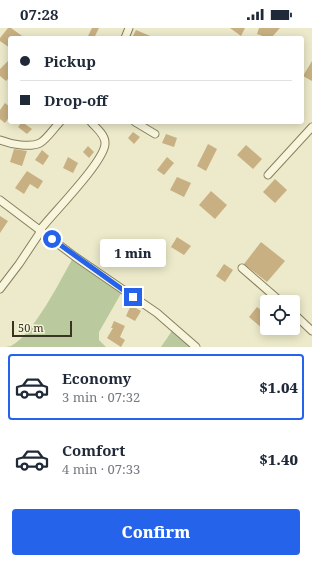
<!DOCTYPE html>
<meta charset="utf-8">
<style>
:root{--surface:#fff;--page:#f2f2f3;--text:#1f2937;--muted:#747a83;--line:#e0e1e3;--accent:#2563eb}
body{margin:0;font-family:"Noto Serif",serif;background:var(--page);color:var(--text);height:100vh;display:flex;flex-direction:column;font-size:15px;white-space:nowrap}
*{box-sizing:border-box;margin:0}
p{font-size:13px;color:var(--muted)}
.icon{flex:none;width:22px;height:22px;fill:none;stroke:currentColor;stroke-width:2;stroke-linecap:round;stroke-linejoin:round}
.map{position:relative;height:319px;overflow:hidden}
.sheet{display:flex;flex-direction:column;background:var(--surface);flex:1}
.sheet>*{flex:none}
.top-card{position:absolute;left:8px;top:8px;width:296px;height:88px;border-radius:4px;box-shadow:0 2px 10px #0003;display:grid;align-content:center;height:88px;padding:0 12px;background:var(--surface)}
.controls{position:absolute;left:260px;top:267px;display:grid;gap:8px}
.controls a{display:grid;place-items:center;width:40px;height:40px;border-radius:4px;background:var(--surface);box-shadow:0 2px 10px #0003;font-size:20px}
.scale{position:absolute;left:12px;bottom:10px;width:60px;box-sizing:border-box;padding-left:4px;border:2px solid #393321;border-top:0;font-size:11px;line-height:14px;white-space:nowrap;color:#393321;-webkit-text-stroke:3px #f4f3d9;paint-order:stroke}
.end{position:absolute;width:18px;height:18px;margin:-9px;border:5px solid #2563eb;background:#fff;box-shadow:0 0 0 2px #fff}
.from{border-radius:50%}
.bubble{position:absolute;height:28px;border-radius:4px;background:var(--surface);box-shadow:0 2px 10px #0003;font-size:13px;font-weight:800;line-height:28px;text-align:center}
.top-card b{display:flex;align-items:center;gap:14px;height:38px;font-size:15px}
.top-card b+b{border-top:1px solid var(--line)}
.top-card i{width:10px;height:10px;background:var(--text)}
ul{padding:7px 0 0;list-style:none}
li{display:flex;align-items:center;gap:12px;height:66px;margin:0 8px 6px;padding:0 4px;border:2px solid transparent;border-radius:4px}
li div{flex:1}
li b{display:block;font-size:15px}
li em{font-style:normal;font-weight:800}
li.current{border-color:var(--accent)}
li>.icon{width:36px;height:36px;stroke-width:1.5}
.cta{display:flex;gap:8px;margin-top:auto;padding:8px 12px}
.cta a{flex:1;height:46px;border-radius:4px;background:var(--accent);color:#fff;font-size:16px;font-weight:800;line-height:46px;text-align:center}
.status{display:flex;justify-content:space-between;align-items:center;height:28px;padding:0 20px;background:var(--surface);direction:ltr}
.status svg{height:11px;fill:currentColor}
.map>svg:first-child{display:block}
</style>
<div class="status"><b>07:28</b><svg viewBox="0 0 49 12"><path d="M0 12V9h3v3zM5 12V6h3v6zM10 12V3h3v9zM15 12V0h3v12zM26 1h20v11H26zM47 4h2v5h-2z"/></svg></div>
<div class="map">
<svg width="312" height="319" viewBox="0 0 312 319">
<rect width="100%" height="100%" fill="#eceaca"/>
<g fill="#baca9e">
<path d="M74,228L123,262L99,304V312L106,319H0C2,319 8,319 11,318C34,306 61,251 74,228Z"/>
<path d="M174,300L196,319H161Z"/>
</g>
<g fill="#c8b082">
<path d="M8,0H11L25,10H10V20L0,13V10Z"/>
<path d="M92,0H99L94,10H87Z"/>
<path d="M230,0H245L241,8Z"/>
<path d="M259,0H280L271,10H268L257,6Z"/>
<path d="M136,2L155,10H132Z"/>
<path d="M10,31V49L6,53L0,48V41Z"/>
<path d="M312,33V53L303,48Z"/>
<path d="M5,75L10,79V88L5,95L0,91V82Z"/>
<path d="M22,94L32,101L27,106L18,99Z"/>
<path d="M133,104L140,109L134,116L128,110Z"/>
<path d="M166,106L177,110L174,119L162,115Z"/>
<path d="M208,116L217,121L206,143L197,138Z"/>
<path d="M246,117L262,131L253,141L237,127Z"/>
<path d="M88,118L94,124L89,130L83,124Z"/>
<path d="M14,121L27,123L22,138L10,134Z"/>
<path d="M42,122L49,128L43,137L35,132Z"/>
<path d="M68,129L78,135L73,145L63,140Z"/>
<path d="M167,129L174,135L164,147L157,142Z"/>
<path d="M27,143L43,153L38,161L30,156L24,166L15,160Z"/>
<path d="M177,149L191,155L184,169L170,162Z"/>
<path d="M275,151L287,162L275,175L263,164Z"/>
<path d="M211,163L227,177L215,191L199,177Z"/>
<path d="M0,188L8,193L0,205Z"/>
<path d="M177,209L191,218L184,227L171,219Z"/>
<path d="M261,214L285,233L267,254L244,236Z"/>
<path d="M224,236L233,242L225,254L216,248Z"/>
<path d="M131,277L141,283L135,293L126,288Z"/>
<path d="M257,279L267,287V296L263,301L249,289Z"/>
<path d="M114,293L125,298L120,309L125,312L121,319L107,310L113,300H111Z"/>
</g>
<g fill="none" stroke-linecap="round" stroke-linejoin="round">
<defs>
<g id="street">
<path d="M125,10L129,0"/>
<path d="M135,94L155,106"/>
<path d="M0,112C10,116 30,120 40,115C46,112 55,99 60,94"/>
<path d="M268,147L312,99"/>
<path d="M0,172L74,228L157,285L196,319"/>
<path d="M40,202C53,185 104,134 105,116C106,107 96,100 91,94"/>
<path d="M242,240L281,274"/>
<path d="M0,261L19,236L41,203"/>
<path d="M293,285L312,303"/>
</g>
</defs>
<use href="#street" stroke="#887f5f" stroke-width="9"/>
<use href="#street" stroke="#f7f6dd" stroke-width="7"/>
</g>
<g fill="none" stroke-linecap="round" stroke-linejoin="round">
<path stroke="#2563eb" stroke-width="5" d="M52,211L133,269"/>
</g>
</svg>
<div class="controls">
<a><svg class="icon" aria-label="locate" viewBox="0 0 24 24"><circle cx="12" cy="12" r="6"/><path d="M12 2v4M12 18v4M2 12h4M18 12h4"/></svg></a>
</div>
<div class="scale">50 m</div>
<i class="end from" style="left:52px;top:211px"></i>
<i class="end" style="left:133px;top:269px"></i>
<div class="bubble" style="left:100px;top:211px;width:66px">1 min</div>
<div class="top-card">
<b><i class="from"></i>Pickup</b>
<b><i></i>Drop-off</b>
</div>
</div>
<section class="sheet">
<ul>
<li class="current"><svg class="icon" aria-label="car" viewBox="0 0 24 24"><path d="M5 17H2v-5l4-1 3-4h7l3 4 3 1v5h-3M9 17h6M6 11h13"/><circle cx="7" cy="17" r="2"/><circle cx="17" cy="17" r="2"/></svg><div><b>Economy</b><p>3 min · 07:32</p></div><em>$1.04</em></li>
<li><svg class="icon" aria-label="car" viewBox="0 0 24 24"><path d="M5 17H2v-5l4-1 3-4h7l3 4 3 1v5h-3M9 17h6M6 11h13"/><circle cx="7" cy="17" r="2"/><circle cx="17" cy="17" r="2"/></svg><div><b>Comfort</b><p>4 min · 07:33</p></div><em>$1.40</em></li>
</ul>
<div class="cta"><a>Confirm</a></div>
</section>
